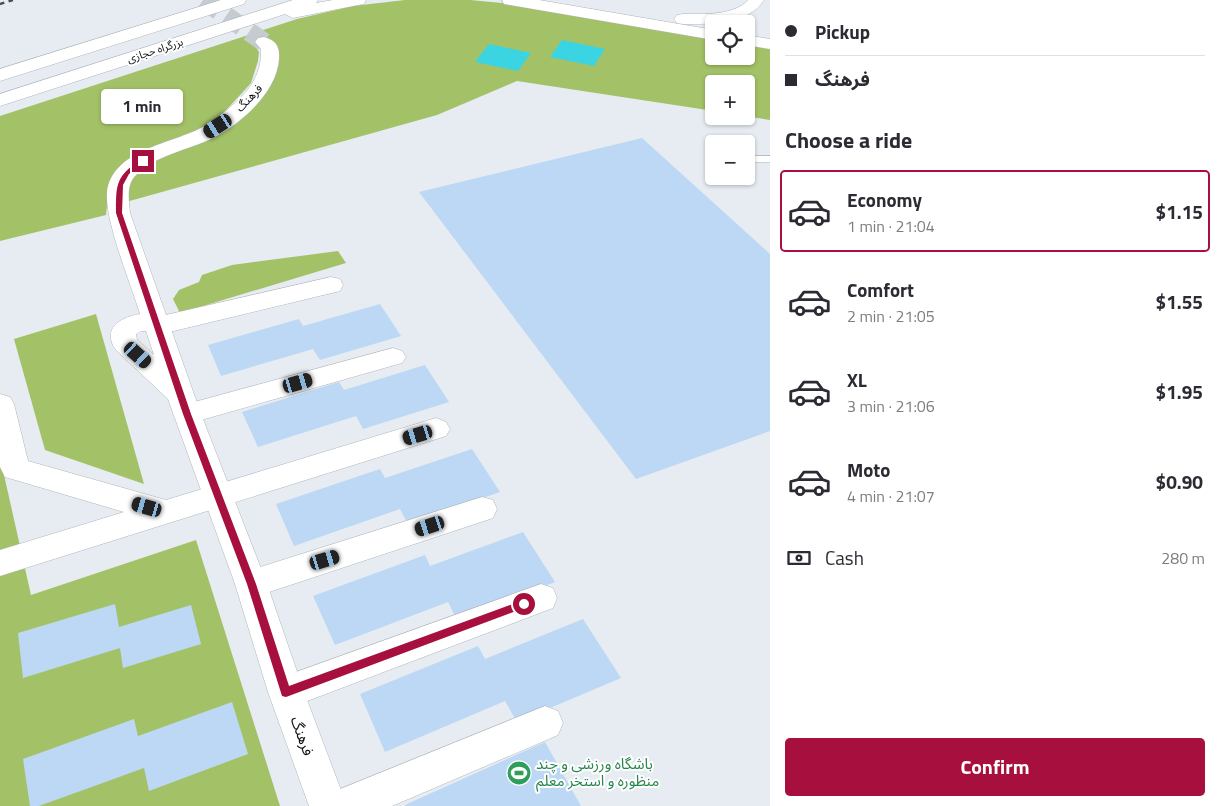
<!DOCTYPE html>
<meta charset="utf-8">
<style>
:root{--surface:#fff;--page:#f7f7f7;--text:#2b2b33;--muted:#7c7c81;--line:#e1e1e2;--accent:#a70f3e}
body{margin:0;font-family:"Titillium Web","Noto Sans Arabic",sans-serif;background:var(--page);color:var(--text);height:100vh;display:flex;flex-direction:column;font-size:19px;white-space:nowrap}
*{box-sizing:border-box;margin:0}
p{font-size:16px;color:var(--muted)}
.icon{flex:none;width:28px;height:28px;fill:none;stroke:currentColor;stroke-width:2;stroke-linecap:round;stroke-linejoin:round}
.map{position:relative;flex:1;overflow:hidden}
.panel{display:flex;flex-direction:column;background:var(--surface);width:450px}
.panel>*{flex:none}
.top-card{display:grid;align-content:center;height:110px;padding:0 15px;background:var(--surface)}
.tools{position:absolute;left:705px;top:15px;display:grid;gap:10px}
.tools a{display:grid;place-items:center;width:50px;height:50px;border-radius:5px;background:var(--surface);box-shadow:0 1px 4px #0004;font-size:25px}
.end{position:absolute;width:22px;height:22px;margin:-11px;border:6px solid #a70f3e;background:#fff;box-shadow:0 0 0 2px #fff}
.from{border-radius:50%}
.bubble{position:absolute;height:35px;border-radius:5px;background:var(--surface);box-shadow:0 1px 4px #0004;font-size:16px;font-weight:700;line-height:35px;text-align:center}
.car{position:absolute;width:15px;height:30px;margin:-15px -8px;border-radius:6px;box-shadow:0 0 4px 1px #0007;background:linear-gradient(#222 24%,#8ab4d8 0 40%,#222 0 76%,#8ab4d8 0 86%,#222 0)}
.top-card b{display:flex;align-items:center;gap:18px;height:48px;font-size:19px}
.top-card b+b{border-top:1px solid var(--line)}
.top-card i{width:12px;height:12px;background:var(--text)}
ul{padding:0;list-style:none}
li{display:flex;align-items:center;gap:15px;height:82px;margin:0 10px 8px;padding:0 5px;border:2px solid transparent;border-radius:5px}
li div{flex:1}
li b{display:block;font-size:19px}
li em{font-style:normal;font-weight:700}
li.active{border-color:var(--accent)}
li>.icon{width:45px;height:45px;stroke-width:1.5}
h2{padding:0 15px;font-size:22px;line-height:60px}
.pay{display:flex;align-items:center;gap:12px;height:55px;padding:0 15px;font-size:19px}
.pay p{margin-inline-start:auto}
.cta{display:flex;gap:10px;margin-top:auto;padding:10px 15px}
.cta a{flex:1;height:58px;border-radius:5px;background:var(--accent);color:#fff;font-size:20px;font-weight:700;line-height:58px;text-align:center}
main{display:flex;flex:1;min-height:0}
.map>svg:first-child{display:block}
</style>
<main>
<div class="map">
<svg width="770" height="806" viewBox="0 0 770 806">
<rect width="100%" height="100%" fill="#e6ecf1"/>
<g fill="#a3c267">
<path d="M405,0H470L502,3L714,39V56H746V45L770,49V120L745,116L746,84H714V111L517,81L437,115L126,202C121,159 192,150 218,133C230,126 266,95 271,83C277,71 278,59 277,46L266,39L253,43L259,52L258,61L251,83L242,93L215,122L164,146L126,167L115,179L108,195L106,215L0,241V116L297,19L353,6Z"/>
<path d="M338,251L346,263L180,313L173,299L179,290L199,282L202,275L232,265Z"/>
<path d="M96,314L144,484L45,450L14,339Z"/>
<path d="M0,457L31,595L196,540L280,806H0Z"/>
</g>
<g fill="#3bd4e2">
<path d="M562,40L605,49L594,66L550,57Z"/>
<path d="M489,44L531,53L518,71L475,62Z"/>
</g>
<g fill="#bcd8f4">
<path d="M642,138L770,254V431L636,479L419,192Z"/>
<path d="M380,304L401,336L320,360L313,349L221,376L208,345L299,319L303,326Z"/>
<path d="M425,365L449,402L363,429L356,416L258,447L242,412L339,382L344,390Z"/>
<path d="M472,449L500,492L408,524L400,509L294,546L276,504L380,469L385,478Z"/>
<path d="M523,532L555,582L457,620L448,602L335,645L313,596L425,555L430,566Z"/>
<path d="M115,604L119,627L191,605L201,644L123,668L120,648L23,678L18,633Z"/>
<path d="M583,619L621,678L517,722L505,701L385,752L360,694L478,646L485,659Z"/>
<path d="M232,702L248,754L149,791L144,768L39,806H30L23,759L134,719L138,736Z"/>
<path d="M545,742L581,806H404L407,804Z"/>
</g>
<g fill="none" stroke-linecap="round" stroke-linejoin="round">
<path stroke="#c6cbd0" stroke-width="19" stroke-dasharray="19 9" stroke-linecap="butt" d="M203,0L264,42"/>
<defs>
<path id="service" d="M770,156V162H751L746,160L751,156Z"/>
<g id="minor">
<path d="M331,277L340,279L343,285L340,291L157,335L148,332L144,326L148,320L157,317Z"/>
<path d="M393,348L402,351L406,357L402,363L187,424L177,421L173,414L177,407L187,404Z"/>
<path d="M0,394L10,397L14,404L28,461L166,500L436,418L446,422L450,429L446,436L0,576V550L124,512L5,477L0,467Z"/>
<path d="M482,497L493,500L497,509L493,518L251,598L240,594L235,584L240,574L251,570Z"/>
<path d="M541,584L553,588L557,598L553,608L286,709L274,704L268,692L274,680Z"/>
<path d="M545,706L558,711L563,723L558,735L392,806H328L333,792Z"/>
</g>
<path id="tertiary" d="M264,37C276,40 280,47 279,59C277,92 241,124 213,138C188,150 155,155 135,176C126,185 129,202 130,213L201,414L267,584L304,692L347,806H309L268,692L235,584L168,399L115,349C102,328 121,317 140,314C131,284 105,222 107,193C111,151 169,144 199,129C213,122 225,112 236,102C252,87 262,72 261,49L255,42L258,38ZM141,331H146L154,355L137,340L136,334Z"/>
<g id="trunk">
<path d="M221,0H246L244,4L0,81V69Z"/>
<path d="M293,0H318L316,3L333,0H366L364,4L358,5L293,18L285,14L0,106V94Z"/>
<path d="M502,0H539L714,30V40L510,5L504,4Z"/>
<path d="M748,0H764C748,25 710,24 683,24L677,23L674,19L677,15L683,14C702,14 735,16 748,0Z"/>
<path d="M746,35L770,39V49L746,45Z"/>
</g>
</defs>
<use href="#service" stroke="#b0b5bb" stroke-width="1"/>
<use href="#minor" stroke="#b0b5bb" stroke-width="1"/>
<use href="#tertiary" stroke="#b0b5bb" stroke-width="1"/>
<use href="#trunk" stroke="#b0b5bb" stroke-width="1"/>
<use href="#service" fill="#fff" fill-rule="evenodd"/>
<use href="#minor" fill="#fff" fill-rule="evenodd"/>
<use href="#tertiary" fill="#fff" fill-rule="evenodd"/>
<use href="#trunk" fill="#fff" fill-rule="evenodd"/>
<path stroke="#4a4e50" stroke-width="2.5" stroke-dasharray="4.5 4.5" stroke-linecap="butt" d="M0,4L13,0"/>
</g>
<path fill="#a70f3e" d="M141,159L146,161L129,174L123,185L122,213L191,414L256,584L289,686L524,600L527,601V607L286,697L282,696L247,584L183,414L116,213C116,183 116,177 141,159Z"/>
<defs>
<symbol id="stadium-disc" viewBox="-11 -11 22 22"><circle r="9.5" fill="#2e9e5b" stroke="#fff"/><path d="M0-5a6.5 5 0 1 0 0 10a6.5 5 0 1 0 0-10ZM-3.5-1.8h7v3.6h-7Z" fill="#fff"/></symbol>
</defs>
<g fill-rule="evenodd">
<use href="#stadium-disc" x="505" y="759" width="28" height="28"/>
</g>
<g text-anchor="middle" stroke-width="4" stroke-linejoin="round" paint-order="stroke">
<g font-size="11" fill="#101214" stroke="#fff">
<text transform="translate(155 50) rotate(-18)" y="4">بزرگراه حجازی</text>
</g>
<g font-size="12" fill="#101214" stroke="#fff">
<text transform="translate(249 98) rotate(-46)" y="4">فرهنگ</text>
</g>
<g font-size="15" fill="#101214" stroke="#fff">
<text transform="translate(302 736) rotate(70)" y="5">فرهنگ</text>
</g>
<g font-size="15" fill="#27864d" stroke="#fff" text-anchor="start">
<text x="536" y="769">باشگاه ورزشی و چند<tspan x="536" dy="17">منظوره و استخر معلم</tspan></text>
</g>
</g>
</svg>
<div class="tools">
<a><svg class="icon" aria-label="locate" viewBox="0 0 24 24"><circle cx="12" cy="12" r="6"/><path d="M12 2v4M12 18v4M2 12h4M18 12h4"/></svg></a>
<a>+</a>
<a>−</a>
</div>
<i class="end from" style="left:524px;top:604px"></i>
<i class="end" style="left:143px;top:161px"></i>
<div class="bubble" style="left:101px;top:89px;width:82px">1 min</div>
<i class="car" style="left:218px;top:126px;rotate:237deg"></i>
<i class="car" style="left:138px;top:355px;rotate:132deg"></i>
<i class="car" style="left:298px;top:383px;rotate:74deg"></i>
<i class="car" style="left:418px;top:435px;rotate:253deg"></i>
<i class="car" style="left:147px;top:507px;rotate:286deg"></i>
<i class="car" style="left:430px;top:526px;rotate:252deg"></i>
<i class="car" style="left:325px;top:560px;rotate:73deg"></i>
</div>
<section class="panel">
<div class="top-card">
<b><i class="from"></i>Pickup</b>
<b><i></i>فرهنگ</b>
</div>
<h2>Choose a ride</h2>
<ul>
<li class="active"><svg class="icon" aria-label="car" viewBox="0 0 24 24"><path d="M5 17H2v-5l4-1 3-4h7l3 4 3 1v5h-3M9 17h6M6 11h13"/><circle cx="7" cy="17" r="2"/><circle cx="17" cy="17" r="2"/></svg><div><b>Economy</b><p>1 min · 21:04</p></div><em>$1.15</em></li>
<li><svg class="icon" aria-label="car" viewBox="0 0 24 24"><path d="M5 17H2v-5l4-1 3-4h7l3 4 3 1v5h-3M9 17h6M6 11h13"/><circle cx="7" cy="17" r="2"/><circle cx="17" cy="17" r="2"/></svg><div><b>Comfort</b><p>2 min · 21:05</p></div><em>$1.55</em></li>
<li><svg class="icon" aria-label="car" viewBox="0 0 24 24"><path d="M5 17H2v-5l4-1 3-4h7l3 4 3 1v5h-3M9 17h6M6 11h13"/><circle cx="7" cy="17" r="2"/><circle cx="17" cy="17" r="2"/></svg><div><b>XL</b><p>3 min · 21:06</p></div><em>$1.95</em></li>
<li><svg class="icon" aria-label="car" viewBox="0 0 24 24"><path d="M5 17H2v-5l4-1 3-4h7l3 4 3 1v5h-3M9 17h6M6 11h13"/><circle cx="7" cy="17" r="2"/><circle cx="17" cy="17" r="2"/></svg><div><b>Moto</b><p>4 min · 21:07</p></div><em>$0.90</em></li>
</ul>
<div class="pay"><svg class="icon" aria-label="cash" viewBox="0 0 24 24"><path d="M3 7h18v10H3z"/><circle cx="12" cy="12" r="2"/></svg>Cash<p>280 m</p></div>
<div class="cta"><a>Confirm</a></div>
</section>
</main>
